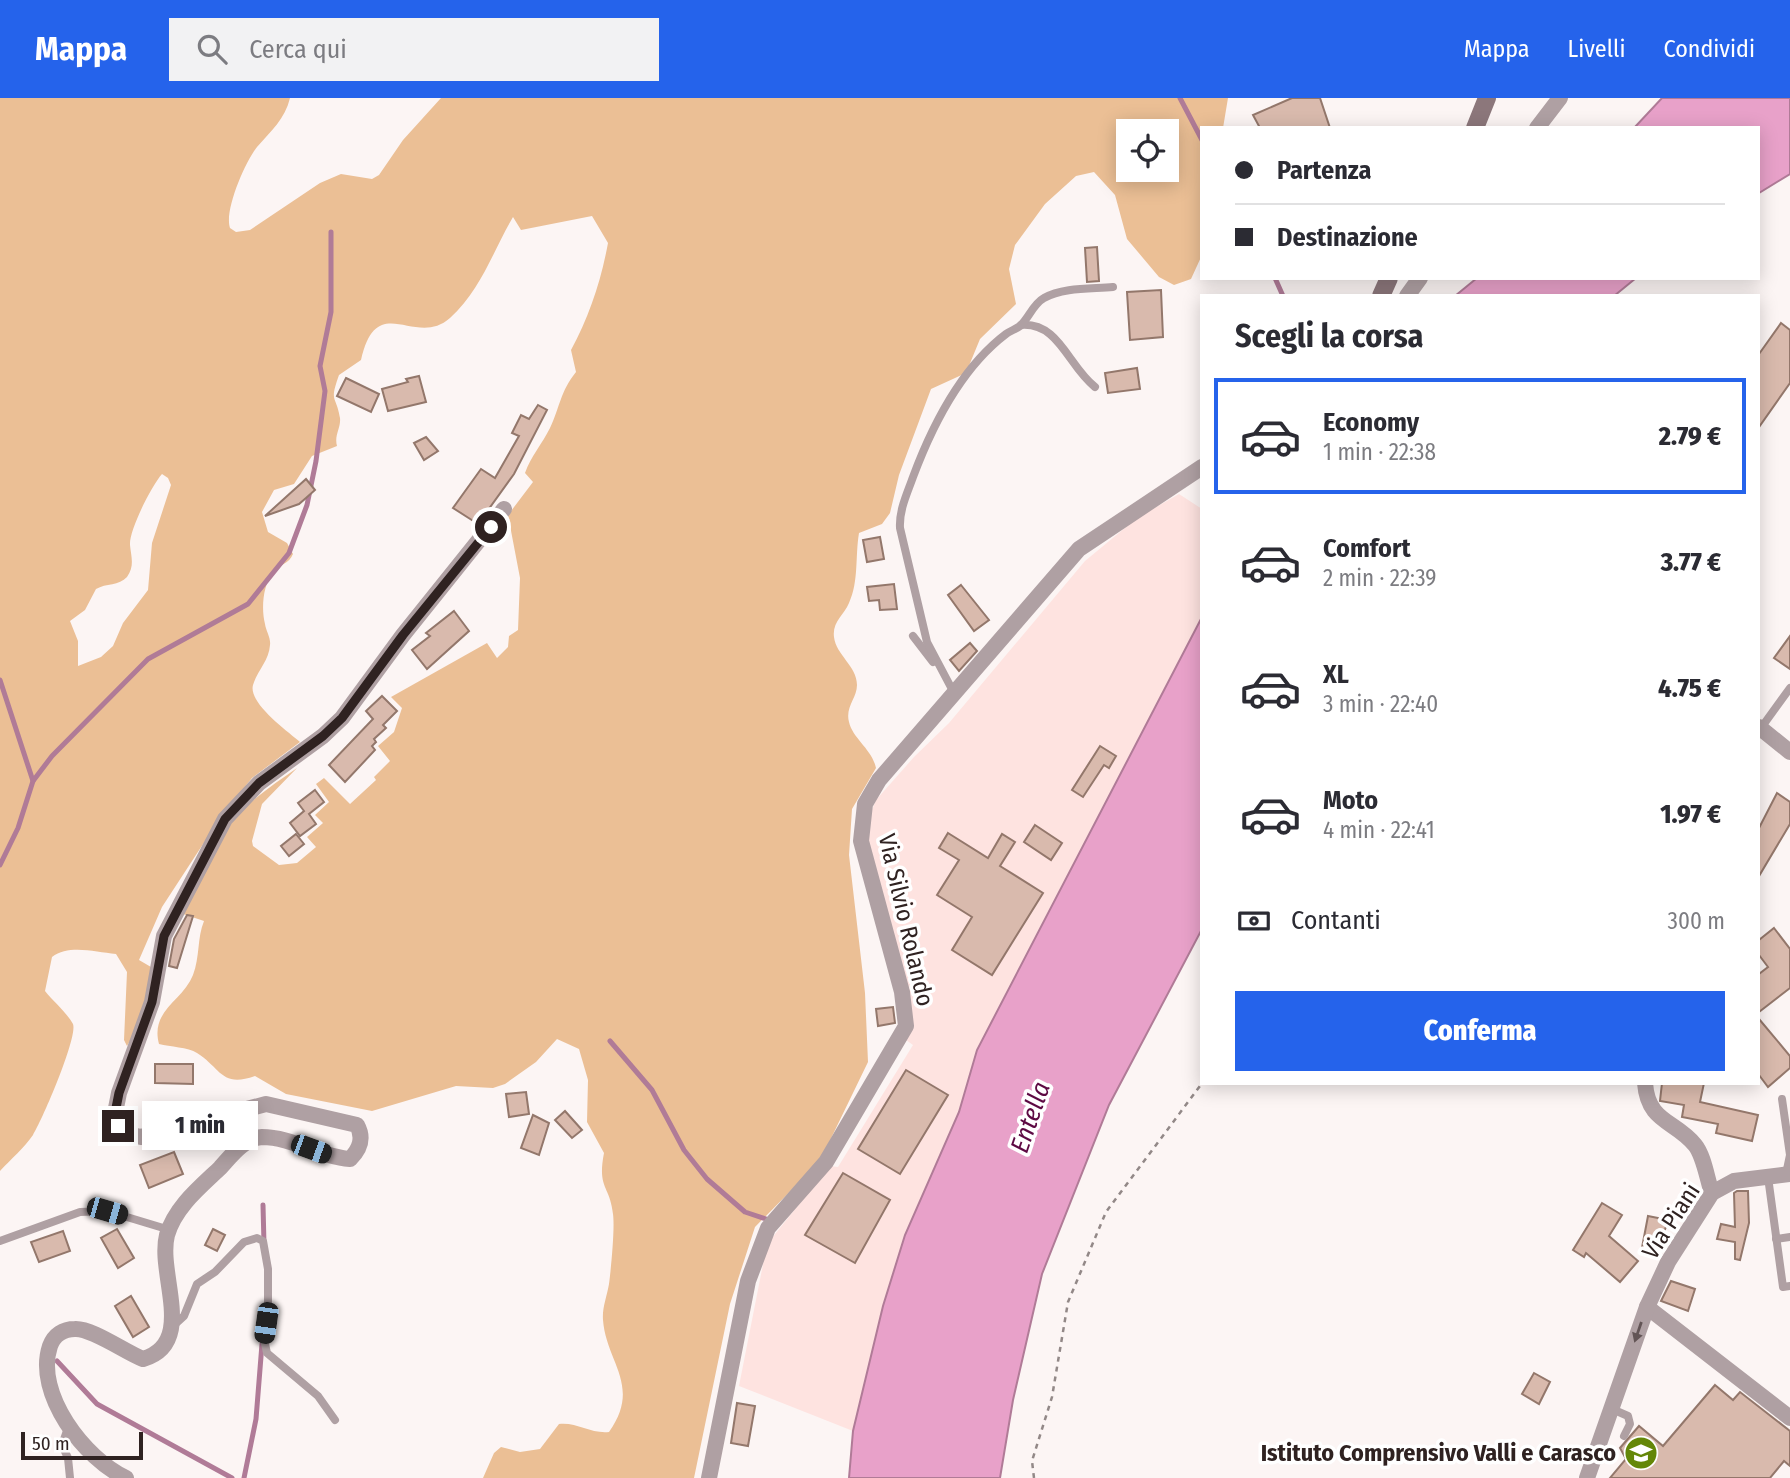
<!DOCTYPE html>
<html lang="it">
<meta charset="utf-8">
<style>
:root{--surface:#fff;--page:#f2f2f3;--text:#2b2b33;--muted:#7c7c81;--line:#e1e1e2;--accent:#2563eb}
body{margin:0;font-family:"Fira Sans Condensed",sans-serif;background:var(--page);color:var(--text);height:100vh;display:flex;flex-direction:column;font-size:26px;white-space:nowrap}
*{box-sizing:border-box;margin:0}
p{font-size:23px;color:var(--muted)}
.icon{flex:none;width:38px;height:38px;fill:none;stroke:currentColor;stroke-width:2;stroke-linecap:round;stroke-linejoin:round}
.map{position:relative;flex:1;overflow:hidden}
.panel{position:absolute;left:1200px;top:196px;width:560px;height:791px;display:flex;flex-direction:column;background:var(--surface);border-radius:0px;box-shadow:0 4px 18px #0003}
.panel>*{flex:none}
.hud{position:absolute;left:1200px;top:28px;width:560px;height:154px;border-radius:0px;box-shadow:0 4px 18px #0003;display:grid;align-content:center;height:154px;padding:0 35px;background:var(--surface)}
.controls{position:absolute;left:1116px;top:21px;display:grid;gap:14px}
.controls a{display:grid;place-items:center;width:63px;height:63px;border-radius:0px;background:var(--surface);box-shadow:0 4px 18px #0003;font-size:35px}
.scale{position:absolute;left:21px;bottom:18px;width:122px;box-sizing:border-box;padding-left:7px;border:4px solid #2f2221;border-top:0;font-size:19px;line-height:24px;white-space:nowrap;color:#2f2221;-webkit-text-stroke:5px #fff;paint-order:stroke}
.end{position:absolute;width:32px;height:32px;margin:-16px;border:9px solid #2f2221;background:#fff;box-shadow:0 0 0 4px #fff}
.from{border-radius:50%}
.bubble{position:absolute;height:49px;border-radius:0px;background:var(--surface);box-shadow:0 4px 18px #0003;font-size:23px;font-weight:800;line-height:49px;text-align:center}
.car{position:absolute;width:21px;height:42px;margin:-21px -10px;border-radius:9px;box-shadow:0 0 5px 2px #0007;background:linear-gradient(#222 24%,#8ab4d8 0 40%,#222 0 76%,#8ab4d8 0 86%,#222 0)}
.hud b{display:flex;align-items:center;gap:24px;height:66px;font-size:26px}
.hud b+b{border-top:2px solid var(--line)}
.hud i{width:18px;height:18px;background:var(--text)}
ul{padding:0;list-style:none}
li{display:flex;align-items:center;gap:21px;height:116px;margin:0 14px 10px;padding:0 21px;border:4px solid transparent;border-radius:0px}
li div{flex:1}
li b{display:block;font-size:26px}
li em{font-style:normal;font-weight:800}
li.selected{border-color:var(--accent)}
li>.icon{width:63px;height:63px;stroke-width:1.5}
h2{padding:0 35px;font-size:32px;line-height:84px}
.pay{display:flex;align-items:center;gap:18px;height:77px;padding:0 35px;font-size:26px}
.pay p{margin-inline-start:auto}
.cta{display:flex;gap:14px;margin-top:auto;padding:14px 35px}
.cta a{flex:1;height:80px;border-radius:0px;background:var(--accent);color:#fff;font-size:28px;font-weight:800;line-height:80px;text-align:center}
header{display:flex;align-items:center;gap:42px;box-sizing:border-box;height:98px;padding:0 35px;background:var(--accent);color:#fff}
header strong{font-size:33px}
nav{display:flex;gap:38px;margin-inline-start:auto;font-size:24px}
.search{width:490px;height:63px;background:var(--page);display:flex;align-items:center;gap:18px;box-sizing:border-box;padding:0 24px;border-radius:0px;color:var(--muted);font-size:26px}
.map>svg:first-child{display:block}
</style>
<header>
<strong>Mappa</strong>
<div class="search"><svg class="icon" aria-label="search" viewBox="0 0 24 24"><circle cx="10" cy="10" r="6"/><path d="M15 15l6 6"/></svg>Cerca qui</div>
<nav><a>Mappa</a><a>Livelli</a><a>Condividi</a></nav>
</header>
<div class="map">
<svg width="1790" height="1380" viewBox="0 0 1790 1380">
<rect width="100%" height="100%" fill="#fcf5f4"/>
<path fill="#fee3e0" d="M1179,396L1202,411V519L977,952L959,1014L883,1209L853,1333L739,1288L767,1146L830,1068L838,1069L913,947L906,942L868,747V721L876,702L914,659L949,625L1085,463L1137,420Z"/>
<path fill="#ebbf95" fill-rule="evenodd" d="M0,0H290C285,21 271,33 257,49C245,64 224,113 230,130L236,134L250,132L320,85L341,76L372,81L379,77L403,42L441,0H1228L1223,30H1202V157L1191,181L1174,187L1159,179L1127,141L1115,97L1094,74L1076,78L1045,106L1015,147L1009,171L1016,206L980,241L966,275L931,291L899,377L890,415L882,426L859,435C855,459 859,483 849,505C844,517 832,524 834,539C836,557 857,568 857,587C857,600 845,609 849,624C853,641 872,651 876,670L852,711L849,757L865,895L868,964L820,1063L755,1129L730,1206L694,1380H483L494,1355L501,1349L520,1354L540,1351L559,1326C577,1324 591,1336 609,1334C642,1288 606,1264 603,1222C602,1210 607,1198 609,1186C611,1171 615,1130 613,1116C610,1087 597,1091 604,1055L587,1024L588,982L579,951L557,941L536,964L505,986L493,990L456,988L372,1013L286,996L255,978C221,990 221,970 197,955C188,949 170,949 159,946C150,912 183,903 193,877C200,859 197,840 204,823L183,816C195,791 205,762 220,738C238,710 270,689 297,670L262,706L252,743L253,748L279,767L297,765L316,749L307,739L323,725L315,717L329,704L316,686L324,680L350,706L376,682L374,679L390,663L378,648L394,634L402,610L391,599L487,545L497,560L508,549L509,538L518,532L520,480L508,417L533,384L525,375C531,358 542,346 550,330C560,309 560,294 576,274L571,252C589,219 601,183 608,145L592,118L521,132L513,119C493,153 481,192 450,220C415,251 377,191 361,262L339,277C329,305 336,296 340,320C341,330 334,337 337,348L312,358L294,386L274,392L262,414L268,434L287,445L293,456C289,466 280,466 273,474C263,487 261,510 265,526C266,533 271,540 270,547C269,563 257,573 253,587C248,605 287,633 300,644L252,680L222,717L162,809L139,862L151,869C149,898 142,923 127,948L124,942L127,874L116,856C95,854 69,846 52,859L45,893C53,903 67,915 73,926C78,939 42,1023 33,1037C24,1050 11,1061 0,1073ZM1129,33H1167V72H1129ZM162,376L168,380L171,387L152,445L148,492L123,525L113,548L101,559L78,568V543L70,523L85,512L96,491C106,485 119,488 127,479C135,468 131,458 130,447C129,432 152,387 162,376Z"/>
<g fill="#e8a1c9" stroke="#b07b97" stroke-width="2">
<path d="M1662,0H1790V76L1759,95V30H1634Z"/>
<path d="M1477,180H1636L1614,198H1455Z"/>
<path d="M1202,519V831L1109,1007L1042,1176L1013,1302L1000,1380H849L853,1333L883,1208L905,1137L959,1014L977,952Z"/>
</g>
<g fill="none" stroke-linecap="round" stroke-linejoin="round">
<g stroke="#b07b97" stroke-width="5">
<path d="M1180,0L1202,42"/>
<path d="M1275,180L1283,198"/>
<path d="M0,582L33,683L18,730L0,767"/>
<path d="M33,683L52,658L148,561L248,506L289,455L307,407L316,363L325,293L320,268L331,214V134"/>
<path d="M610,943L652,992L684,1052L707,1081L745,1114L769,1122"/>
<path d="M263,1107L264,1146"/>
<path d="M57,1263L97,1306L232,1380"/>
<path d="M244,1380L256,1321L262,1246"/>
</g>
</g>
<g fill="#d9baad" stroke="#93776b" stroke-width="2">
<path d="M1292,0H1320L1330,30H1260L1253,17Z"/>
<path d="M1097,149L1099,183L1087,184L1085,150Z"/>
<path d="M1161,192L1163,239L1130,242L1127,194Z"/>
<path d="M1781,225L1790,232V285L1759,329V256Z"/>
<path d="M1137,270L1140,291L1108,295L1105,275Z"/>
<path d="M419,278L426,304L388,313L382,291L408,284L406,281Z"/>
<path d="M346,280L379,296L371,314L337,298Z"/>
<path d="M538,307L547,312L514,376L478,426L453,410L481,371L495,380L519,338L512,335L521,317L529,321Z"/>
<path d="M426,339L438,353L424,362L414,345Z"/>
<path d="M306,381L315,392L306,400L299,406L265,418Z"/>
<path d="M880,439L884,461L867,464L863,442Z"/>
<path d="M894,486L897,511L880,512L879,502L869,503L867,489Z"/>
<path d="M961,487L989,522L974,533L948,497Z"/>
<path d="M454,513L469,533L427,571L412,552L430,538L426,535Z"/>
<path d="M1790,538V571L1774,560Z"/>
<path d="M970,545L977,553L959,573L950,562Z"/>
<path d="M382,598L397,613L383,627L386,630L374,641L376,644L372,648L375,652L345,684L329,667L373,621L366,613Z"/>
<path d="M1100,648L1116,658L1109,670L1104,667L1083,699L1072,692Z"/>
<path d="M315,692L324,704L309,716L316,726L300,738L290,725L304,713L298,705Z"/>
<path d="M1777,695L1790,704V726L1759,778V730Z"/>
<path d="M1035,727L1062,745L1051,762L1024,744Z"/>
<path d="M948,735L988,760L1002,736L1015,744L1000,768L1043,795L992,877L952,852L972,819L937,797L959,762L939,750Z"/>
<path d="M296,736L304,746L289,758L281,748Z"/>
<path d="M187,817L193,818L177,870L169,868L174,841Z"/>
<path d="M1774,830L1790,851V890L1759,914V876L1768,869L1759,857V842Z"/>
<path d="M893,909L895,925L878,928L876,911Z"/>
<path d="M1759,921L1790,958V970L1768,989L1759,977Z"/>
<path d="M155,966H193V986L155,985Z"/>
<path d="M906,972L948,997L900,1076L858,1051Z"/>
<path d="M1662,985H1704L1700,1004L1758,1017L1752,1043L1716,1035L1718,1026L1682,1019L1684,1007L1660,1003Z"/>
<path d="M526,994L529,1016L509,1019L506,996Z"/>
<path d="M565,1013L582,1032L572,1040L555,1022Z"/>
<path d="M533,1017L549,1025L539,1057L521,1050Z"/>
<path d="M174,1054L183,1076L149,1090L140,1067Z"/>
<path d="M843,1075L890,1102L855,1165L805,1137Z"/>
<path d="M1737,1093H1748L1749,1125L1740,1162L1735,1161V1144L1717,1141L1721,1126L1735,1129L1734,1095Z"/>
<path d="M1602,1105L1622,1117L1609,1138L1638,1163L1620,1184L1586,1155L1584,1159L1573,1152Z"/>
<path d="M1648,1118L1668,1122L1657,1157L1641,1155Z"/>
<path d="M117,1131L134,1160L118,1170L101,1140Z"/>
<path d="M213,1131L225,1137L217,1153L205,1147Z"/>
<path d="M63,1133L70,1153L39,1164L31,1144Z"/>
<path d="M1671,1183L1695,1191L1688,1213L1661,1203Z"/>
<path d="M131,1198L149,1229L133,1239L115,1208Z"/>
<path d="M1534,1275L1550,1284L1539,1306L1522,1296Z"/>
<path d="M1715,1287L1733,1302L1740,1294L1790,1333V1368L1784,1363L1770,1380H1610L1626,1361L1620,1350L1639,1328L1663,1348Z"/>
<path d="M737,1305L755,1308L748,1348L731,1345Z"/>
</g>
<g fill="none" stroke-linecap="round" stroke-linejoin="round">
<path stroke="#928887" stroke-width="2.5" stroke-dasharray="5 5" stroke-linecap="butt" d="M1034,1380L1032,1363L1052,1299L1068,1204L1106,1114L1200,988L1202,981"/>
<g stroke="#afa0a3" stroke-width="8">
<path d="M1021,227C1059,224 1068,268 1095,289"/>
<path d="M913,538L933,564"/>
<path d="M954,595L927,544L900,430C899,412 907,396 913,379C932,328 961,270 1006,236C1010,233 1016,231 1020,228C1029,220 1033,206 1044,200C1063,189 1092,191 1113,189"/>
<path d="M1761,630L1790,590"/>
<path d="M1782,1001L1790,1057L1786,1076"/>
<path d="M1768,1079L1783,1189L1790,1188"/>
<path d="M1776,1141L1790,1139"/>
<path d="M0,1143L80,1114L107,1113L170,1132"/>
<path d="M173,1228L184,1218L197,1186L215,1174L244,1144L257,1140L263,1143L268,1171V1208L264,1241L267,1255L318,1298L335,1322"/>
<path d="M1612,1311L1628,1318L1630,1326L1624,1338"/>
<path d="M69,1327L62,1347L68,1360L70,1380"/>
</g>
<g stroke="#afa0a3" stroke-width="16">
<path d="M1537,30L1560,0"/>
<path d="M1407,198L1420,180"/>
<path d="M1759,629L1790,654"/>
<path d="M1645,985C1648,1025 1675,1022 1695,1047C1704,1058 1707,1081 1712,1095"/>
<path d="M1647,1209L1790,1320"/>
<path d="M126,1380C85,1361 34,1296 50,1248C54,1237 63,1231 75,1231C92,1230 125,1254 143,1261C197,1245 157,1176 167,1137C175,1109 200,1089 220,1070C231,1058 244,1040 262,1039C292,1039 320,1059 350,1061C360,1051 364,1040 357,1027L266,1006L141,1039L127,1036L118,1028L115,1015L119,995L152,904L164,838L225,721L259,685L323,638L342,620L403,537L504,411"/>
<path d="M709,1380L748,1183L768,1130L826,1064L906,928L902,894L861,743L865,706L879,682L1079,451L1202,369"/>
<path d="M1587,1380L1647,1209L1668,1164L1712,1095L1734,1083L1790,1076"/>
</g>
<g stroke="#8c777b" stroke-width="18">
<path d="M1475,30L1487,0"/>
<path d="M1381,198L1389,180"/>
</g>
</g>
<defs><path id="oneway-solid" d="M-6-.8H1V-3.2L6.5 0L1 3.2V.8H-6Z" transform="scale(1.75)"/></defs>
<use fill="#625455" href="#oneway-solid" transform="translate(1638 1234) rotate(109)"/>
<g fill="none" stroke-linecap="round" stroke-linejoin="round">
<path stroke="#2f2221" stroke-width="9" d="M118,1028L115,1015L119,995L152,904L164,838L225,721L259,685L323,638L342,620L403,537L491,429"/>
</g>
<defs>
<symbol id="school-disc" viewBox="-11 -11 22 22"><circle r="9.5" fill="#648708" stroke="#fff"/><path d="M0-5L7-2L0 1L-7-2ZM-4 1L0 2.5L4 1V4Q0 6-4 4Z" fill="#fff"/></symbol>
</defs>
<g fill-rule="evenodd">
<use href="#school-disc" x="1622" y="1336" width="38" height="38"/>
</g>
<g text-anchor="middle" stroke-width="7" stroke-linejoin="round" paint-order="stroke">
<g font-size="24" fill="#2f2221" stroke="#fff">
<text transform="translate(906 822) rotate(77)" y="8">Via Silvio Rolando</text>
<text transform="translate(1671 1123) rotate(-57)" y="8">Via Piani</text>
</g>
<g font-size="24" font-weight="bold" fill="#2f2221" stroke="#fff" text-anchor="end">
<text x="1616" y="1363">Istituto Comprensivo Valli e Carasco</text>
</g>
<g font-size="26" font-style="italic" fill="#5d0943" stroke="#fff">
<text transform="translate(1030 1019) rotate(-71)" y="9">Entella</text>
</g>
</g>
</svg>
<div class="controls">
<a><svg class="icon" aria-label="locate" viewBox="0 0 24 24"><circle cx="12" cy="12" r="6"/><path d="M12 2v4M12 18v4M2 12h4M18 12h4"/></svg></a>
</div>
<div class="scale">50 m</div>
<i class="end from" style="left:491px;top:429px"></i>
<i class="end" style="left:118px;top:1028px"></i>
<div class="bubble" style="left:142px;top:1003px;width:116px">1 min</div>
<i class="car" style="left:311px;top:1051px;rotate:110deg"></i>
<i class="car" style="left:107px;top:1113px;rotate:106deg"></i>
<i class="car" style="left:266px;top:1225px;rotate:188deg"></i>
<div class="hud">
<b><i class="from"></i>Partenza</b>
<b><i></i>Destinazione</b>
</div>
<section class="panel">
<h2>Scegli la corsa</h2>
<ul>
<li class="selected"><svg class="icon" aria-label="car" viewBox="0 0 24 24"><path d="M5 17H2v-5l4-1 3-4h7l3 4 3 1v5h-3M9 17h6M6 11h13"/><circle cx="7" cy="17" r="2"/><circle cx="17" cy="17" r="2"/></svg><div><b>Economy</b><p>1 min · 22:38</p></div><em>2.79 €</em></li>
<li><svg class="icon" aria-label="car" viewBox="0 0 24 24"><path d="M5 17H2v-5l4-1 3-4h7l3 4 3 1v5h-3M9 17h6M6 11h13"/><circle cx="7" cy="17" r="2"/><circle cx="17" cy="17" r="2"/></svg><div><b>Comfort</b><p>2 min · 22:39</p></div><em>3.77 €</em></li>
<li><svg class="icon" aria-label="car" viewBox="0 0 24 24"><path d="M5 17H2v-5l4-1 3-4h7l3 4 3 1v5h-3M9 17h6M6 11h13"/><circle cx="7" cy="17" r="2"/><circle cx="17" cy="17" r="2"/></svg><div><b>XL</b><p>3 min · 22:40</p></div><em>4.75 €</em></li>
<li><svg class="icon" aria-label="car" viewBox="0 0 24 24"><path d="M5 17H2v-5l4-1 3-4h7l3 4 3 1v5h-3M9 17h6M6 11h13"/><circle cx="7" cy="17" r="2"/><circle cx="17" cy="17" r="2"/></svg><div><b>Moto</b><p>4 min · 22:41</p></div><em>1.97 €</em></li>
</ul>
<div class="pay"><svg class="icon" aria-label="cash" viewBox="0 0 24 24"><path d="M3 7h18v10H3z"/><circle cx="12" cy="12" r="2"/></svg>Contanti<p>300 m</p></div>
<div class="cta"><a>Conferma</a></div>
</section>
</div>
